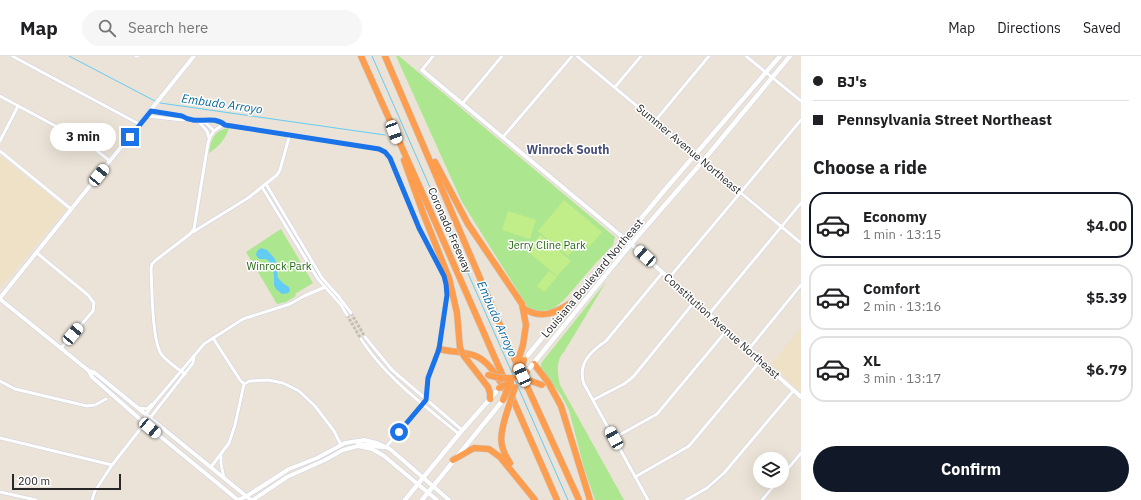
<!DOCTYPE html>
<meta charset="utf-8">
<style>
:root{--surface:#fff;--page:#f6f6f6;--text:#202124;--muted:#757577;--line:#e0e0e0;--accent:#111827}
body{margin:0;font-family:"IBM Plex Sans",sans-serif;background:var(--page);color:var(--text);height:100vh;display:flex;flex-direction:column;font-size:15px;white-space:nowrap}
*{box-sizing:border-box;margin:0}
p{font-size:13px;color:var(--muted)}
.icon{flex:none;width:22px;height:22px;fill:none;stroke:currentColor;stroke-width:2;stroke-linecap:round;stroke-linejoin:round}
.map{position:relative;flex:1;overflow:hidden}
.panel{display:flex;flex-direction:column;background:var(--surface);width:340px}
.panel>*{flex:none}
.top-card{display:grid;align-content:center;height:88px;padding:0 12px;background:var(--surface)}
.tools{position:absolute;left:753px;top:396px;display:grid;gap:8px}
.tools a{display:grid;place-items:center;width:36px;height:36px;border-radius:50%;background:var(--surface);box-shadow:0 4px 16px #0002;font-size:20px}
.scale{position:absolute;left:12px;bottom:10px;width:109px;box-sizing:border-box;padding-left:4px;border:2px solid #272727;border-top:0;font-size:11px;line-height:14px;white-space:nowrap;color:#272727;-webkit-text-stroke:3px #fff;paint-order:stroke}
.end{position:absolute;width:18px;height:18px;margin:-9px;border:5px solid #1a73e8;background:#fff;box-shadow:0 0 0 2px #fff}
.from{border-radius:50%}
.bubble{position:absolute;height:28px;border-radius:14px;background:var(--surface);box-shadow:0 4px 16px #0002;font-size:13px;font-weight:800;line-height:28px;text-align:center}
.car{position:absolute;width:12px;height:24px;margin:-12px -6px;border-radius:5px;box-shadow:0 0 3px 1px #0007;background:linear-gradient(#fff 24%,#345 0 40%,#fff 0 76%,#345 0 86%,#fff 0)}
.top-card b{display:flex;align-items:center;gap:14px;height:38px;font-size:15px}
.top-card b+b{border-top:1px solid var(--line)}
.top-card i{width:10px;height:10px;background:var(--text)}
ul{padding:0;list-style:none}
li{display:flex;align-items:center;gap:12px;height:66px;margin:0 8px 6px;padding:0 4px;border:2px solid var(--line);border-radius:16px}
li div{flex:1}
li b{display:block;font-size:15px}
li em{font-style:normal;font-weight:800}
li.selected{border-color:var(--accent)}
li>.icon{width:36px;height:36px;stroke-width:1.5}
h2{padding:0 12px;font-size:18px;line-height:48px}
.action{display:flex;gap:8px;margin-top:auto;padding:8px 12px}
.action a{flex:1;height:46px;border-radius:24px;background:var(--accent);color:#fff;font-size:16px;font-weight:800;line-height:46px;text-align:center}
header{display:flex;align-items:center;gap:24px;box-sizing:border-box;height:56px;padding:0 20px;background:var(--surface);border-bottom:1px solid var(--line)}
header strong{font-size:19px}
nav{display:flex;gap:22px;margin-inline-start:auto;font-size:14px}
.search{width:280px;height:36px;background:var(--page);display:flex;align-items:center;gap:10px;box-sizing:border-box;padding:0 14px;border-radius:22px;color:var(--muted);font-size:15px}
main{display:flex;flex:1;min-height:0}
.map>svg:first-child{display:block}
</style>
<header>
<strong>Map</strong>
<div class="search"><svg class="icon" aria-label="search" viewBox="0 0 24 24"><circle cx="10" cy="10" r="6"/><path d="M15 15l6 6"/></svg>Search here</div>
<nav><a>Map</a><a>Directions</a><a>Saved</a></nav>
</header>
<main>
<div class="map">
<svg width="801" height="444" viewBox="0 0 801 444">
<rect width="100%" height="100%" fill="#ebe3d7"/>
<g fill="#eee1c5">
<path d="M0,100L66,153L0,232Z"/>
<path d="M801,272V336L771,308Z"/>
</g>
<g fill="#ace68f">
<path d="M396,0H399L615,181L613,189L595,208L564,244L553,253L539,256L529,253L462,146Z"/>
<path d="M229,72C225,84 219,90 209,97C211,84 214,74 229,72Z"/>
<path d="M281,173L313,227L295,238L296,240L286,246L277,248L246,196Z"/>
<path d="M606,226L564,296C555,305 558,318 560,329L624,444H595L584,412L569,354L561,339L540,312L542,306Z"/>
</g>
<g fill="#c2ee8a">
<path d="M564,144L602,176L589,191L581,185L568,200L538,175Z"/>
<path d="M508,155L536,164L530,183L502,174Z"/>
<path d="M540,179L571,205L557,220L527,195Z"/>
<path d="M549,215L557,221L544,236L537,230Z"/>
</g>
<path fill="#62ccf5" d="M261,192L267,194L275,203L278,222L284,228L289,231L290,235L288,237L282,238L276,233L274,229V219L270,206L266,203H259L256,199L257,195Z"/>
<g fill="none" stroke-linecap="round" stroke-linejoin="round">
<g stroke="#62ccf5" stroke-width="1">
<path d="M69,0L155,45"/>
<path d="M372,0L513,319"/>
<path d="M160,47L385,79"/>
<path d="M515,324L568,444"/>
</g>
<g stroke="#c4bdb4" stroke-width="3" stroke-dasharray="3 1.5" stroke-linecap="butt">
<path d="M351,257L365,281"/>
<path d="M347,259L361,283"/>
</g>
<defs>
<g id="minor">
<path d="M12,0L139,68"/>
<path d="M136,0H138"/>
<path d="M577,0L801,187"/>
<path d="M746,0L801,45"/>
<path d="M422,14L433,0"/>
<path d="M615,31L641,0"/>
<path d="M0,40L87,87L110,105"/>
<path d="M462,48L502,0"/>
<path d="M151,55L182,60L187,63L206,67L214,75L221,70L227,69L379,93L385,96L390,102L419,172L444,220L446,228L447,239L443,260L439,293L428,322L426,344L386,391"/>
<path d="M147,60L182,64L187,63"/>
<path d="M200,65C208,63 218,64 225,69"/>
<path d="M655,65L709,0"/>
<path d="M200,67L207,75L209,82"/>
<path d="M503,81L572,0"/>
<path d="M0,85L18,50"/>
<path d="M0,95L71,153"/>
<path d="M266,128L322,222L339,241L351,257"/>
<path d="M262,131L318,223L341,249L347,259"/>
<path d="M193,176L248,142L277,119L280,114L290,78"/>
<path d="M37,197L88,239L94,247L93,255L61,292"/>
<path d="M669,222L801,64"/>
<path d="M709,258L801,147"/>
<path d="M365,281L392,314L462,374"/>
<path d="M213,282L240,324L244,328"/>
<path d="M361,283C386,322 424,349 459,378"/>
<path d="M748,294L801,229"/>
<path d="M185,318C177,312 164,304 160,296C152,280 152,232 151,213L152,208L156,204L190,178L194,173L208,87L210,81L214,75"/>
<path d="M0,325L15,333L87,350L95,349L106,343"/>
<path d="M593,344L624,328L633,321L695,245"/>
<path d="M139,352L147,353L152,348"/>
<path d="M144,367L150,362L193,307L194,301"/>
<path d="M0,382L112,409"/>
<path d="M614,382L657,358L727,274"/>
<path d="M221,400V408L224,422"/>
<path d="M211,411L229,387L235,369L244,328L250,325L268,324L283,327L299,335L315,350L334,375L341,389"/>
<path d="M782,420L801,397"/>
<path d="M635,421L689,390L760,305"/>
<path d="M0,436L36,444"/>
<path d="M92,444L95,435L112,409L141,372L146,358L155,346L204,288L243,263L290,248L304,240L325,231"/>
<path d="M648,444L584,328C577,308 591,295 606,285L663,216"/>
<path d="M686,444L707,432L724,417L794,334"/>
<path d="M762,444L778,425"/>
</g>
<g id="tertiary">
<path d="M422,14L631,188L801,341"/>
<path d="M0,242L194,0"/>
<path d="M0,243L89,315L92,321L150,372L238,444"/>
<path d="M89,315L95,317L251,444"/>
<path d="M358,388C367,387 376,392 386,391"/>
<path d="M238,444L247,440L289,413L317,402L345,387L364,384L377,387L390,393L449,444"/>
<path d="M253,444L287,421L325,404L343,394L358,390L372,393L384,400L437,444"/>
</g>
<g id="secondary">
<path d="M528,299L663,136L780,0"/>
<path d="M532,309L631,188L703,105L790,0"/>
<path d="M405,444L459,378L496,336"/>
<path d="M422,444L503,344"/>
</g>
<g id="motorway">
<path d="M361,0L433,161L505,325"/>
<path d="M385,0L515,304L579,444"/>
<path d="M404,104L423,157L449,222L457,257L460,292"/>
<path d="M435,106L468,168L522,248L526,269L523,289"/>
<path d="M523,252C541,264 556,257 572,246"/>
<path d="M439,293C450,296 462,295 473,299C490,304 500,326 509,340"/>
<path d="M464,300L488,331L490,337V343"/>
<path d="M534,308L548,326L561,350L590,444"/>
<path d="M511,339L557,444"/>
<path d="M506,359C500,379 498,389 510,407"/>
<path d="M453,404L474,392L489,393L500,401L535,444"/>
</g>
</defs>
<use href="#minor" stroke="#ccd0e2" stroke-width="4"/>
<use href="#tertiary" stroke="#ccd0e2" stroke-width="5"/>
<use href="#secondary" stroke="#ccd0e2" stroke-width="5.5"/>
<use href="#motorway" stroke="#c7c7c7" stroke-width="7"/>
<use href="#minor" stroke="#fff" stroke-width="3"/>
<use href="#tertiary" stroke="#fff" stroke-width="4"/>
<use href="#secondary" stroke="#fff" stroke-width="4.5"/>
<use href="#motorway" stroke="#ff9d4e" stroke-width="6"/>
<defs>
<path id="secondary-bridge" d="M526,317L532,309"/>
<g id="motorway-bridge">
<path d="M460,292L464,300"/>
<path d="M515,314L523,289"/>
<path d="M488,319L500,322H513"/>
<path d="M518,321L524,304"/>
<path d="M518,321L527,316"/>
<path d="M520,325H531L542,329"/>
<path d="M499,332L511,326"/>
<path d="M503,344L511,326"/>
<path d="M506,359L515,331"/>
</g>
</defs>
<use href="#secondary-bridge" stroke="#ccd0e2" stroke-width="5.5" stroke-linecap="butt"/>
<use href="#motorway-bridge" stroke="#c7c7c7" stroke-width="7" stroke-linecap="butt"/>
<use href="#secondary-bridge" stroke="#fff" stroke-width="4.5"/>
<use href="#motorway-bridge" stroke="#ff9d4e" stroke-width="6"/>
</g>
<g fill="none" stroke-linecap="round" stroke-linejoin="round">
<path stroke="#1a73e8" stroke-width="5" d="M130,81L151,55L182,60C197,70 212,58 225,69L379,93L385,96L390,102L419,172L444,220L446,228L447,239L439,293L428,322L426,344L399,376"/>
</g>
<g text-anchor="middle" stroke-width="3" stroke-linejoin="round" paint-order="stroke">
<g font-size="11" fill="#272727" stroke="#fff">
<text transform="translate(689 93) rotate(40)" y="4">Summer Avenue Northeast</text>
<text transform="translate(450 174) rotate(66)" y="4">Coronado Freeway</text>
<text transform="translate(592 222) rotate(-50)" y="4">Louisiana Boulevard Northeast</text>
<text transform="translate(722 270) rotate(42)" y="4">Constitution Avenue Northeast</text>
</g>
<g font-size="11" fill="#256615" stroke="#fff">
<text x="547" y="193">Jerry Cline Park</text>
<text x="279" y="214">Winrock Park</text>
</g>
<g font-size="12" font-style="italic" fill="#06679c" stroke="#fff">
<text transform="translate(222 48) rotate(8)" y="4">Embudo Arroyo</text>
<text transform="translate(497 263) rotate(66)" y="4">Embudo Arroyo</text>
</g>
<g font-size="12" font-weight="bold" fill="#464e79" stroke="#fff">
<text x="568" y="98">Winrock South</text>
</g>
</g>
</svg>
<div class="tools">
<a><svg class="icon" aria-label="layers" viewBox="0 0 24 24"><path d="M12 4l9 5-9 5-9-5zM3 14l9 5 9-5"/></svg></a>
</div>
<div class="scale">200 m</div>
<i class="end from" style="left:399px;top:376px"></i>
<i class="end" style="left:130px;top:81px"></i>
<div class="bubble" style="left:50px;top:67px;width:66px">3 min</div>
<i class="car" style="left:394px;top:76px;rotate:160deg"></i>
<i class="car" style="left:99px;top:119px;rotate:39deg"></i>
<i class="car" style="left:645px;top:200px;rotate:312deg"></i>
<i class="car" style="left:73px;top:278px;rotate:40deg"></i>
<i class="car" style="left:522px;top:319px;rotate:336deg"></i>
<i class="car" style="left:150px;top:372px;rotate:130deg"></i>
<i class="car" style="left:614px;top:382px;rotate:331deg"></i>
</div>
<section class="panel">
<div class="top-card">
<b><i class="from"></i>BJ's</b>
<b><i></i>Pennsylvania Street Northeast</b>
</div>
<h2>Choose a ride</h2>
<ul>
<li class="selected"><svg class="icon" aria-label="car" viewBox="0 0 24 24"><path d="M5 17H2v-5l4-1 3-4h7l3 4 3 1v5h-3M9 17h6M6 11h13"/><circle cx="7" cy="17" r="2"/><circle cx="17" cy="17" r="2"/></svg><div><b>Economy</b><p>1 min · 13:15</p></div><em>$4.00</em></li>
<li><svg class="icon" aria-label="car" viewBox="0 0 24 24"><path d="M5 17H2v-5l4-1 3-4h7l3 4 3 1v5h-3M9 17h6M6 11h13"/><circle cx="7" cy="17" r="2"/><circle cx="17" cy="17" r="2"/></svg><div><b>Comfort</b><p>2 min · 13:16</p></div><em>$5.39</em></li>
<li><svg class="icon" aria-label="car" viewBox="0 0 24 24"><path d="M5 17H2v-5l4-1 3-4h7l3 4 3 1v5h-3M9 17h6M6 11h13"/><circle cx="7" cy="17" r="2"/><circle cx="17" cy="17" r="2"/></svg><div><b>XL</b><p>3 min · 13:17</p></div><em>$6.79</em></li>
</ul>
<div class="action"><a>Confirm</a></div>
</section>
</main>
